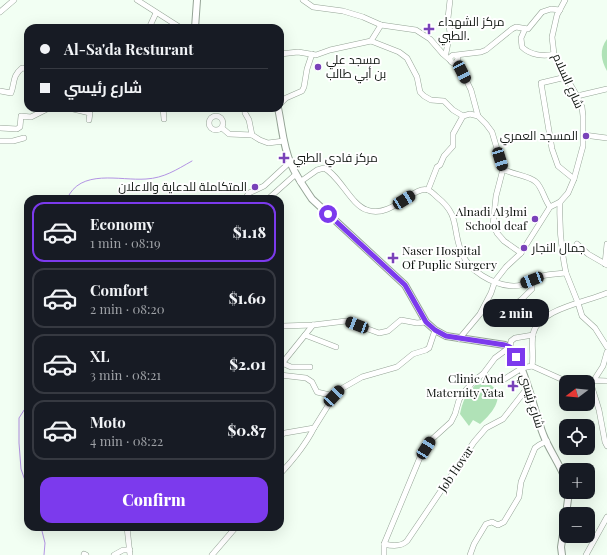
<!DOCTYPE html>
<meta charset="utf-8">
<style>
:root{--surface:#171b24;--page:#20242c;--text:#f1f3f6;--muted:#9ea1a6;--line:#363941;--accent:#7c3aed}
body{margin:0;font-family:"Playfair Display",Cairo,serif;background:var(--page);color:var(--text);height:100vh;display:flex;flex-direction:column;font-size:15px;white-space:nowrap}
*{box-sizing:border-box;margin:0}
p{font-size:13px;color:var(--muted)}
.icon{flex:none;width:22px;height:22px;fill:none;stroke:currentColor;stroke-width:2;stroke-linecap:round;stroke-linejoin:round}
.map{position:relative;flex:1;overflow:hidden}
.sheet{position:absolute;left:24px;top:195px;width:260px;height:336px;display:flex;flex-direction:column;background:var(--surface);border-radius:12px;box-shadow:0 4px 16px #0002}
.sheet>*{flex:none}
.guide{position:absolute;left:24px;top:24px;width:260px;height:88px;border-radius:12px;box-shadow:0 4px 16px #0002;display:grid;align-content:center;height:88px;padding:0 16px;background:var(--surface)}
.needle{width:26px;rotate:254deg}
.buttons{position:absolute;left:559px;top:375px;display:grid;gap:8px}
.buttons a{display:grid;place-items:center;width:36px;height:36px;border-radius:8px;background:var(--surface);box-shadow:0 4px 16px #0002;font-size:20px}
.end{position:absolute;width:18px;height:18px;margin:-9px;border:5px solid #7c3aed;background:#fff;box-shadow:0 0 0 2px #fff}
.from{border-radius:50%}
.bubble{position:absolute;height:28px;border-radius:12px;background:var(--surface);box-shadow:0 4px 16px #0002;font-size:13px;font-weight:800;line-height:28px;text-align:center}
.car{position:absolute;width:12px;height:24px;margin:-12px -6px;border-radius:5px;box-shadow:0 0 3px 1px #0007;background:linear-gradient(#222 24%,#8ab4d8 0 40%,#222 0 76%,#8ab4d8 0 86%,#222 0)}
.guide b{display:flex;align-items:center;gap:14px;height:38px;font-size:15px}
.guide b+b{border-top:1px solid var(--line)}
.guide i{width:10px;height:10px;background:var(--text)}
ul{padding:7px 0 0;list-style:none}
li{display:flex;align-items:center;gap:12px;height:60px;margin:0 8px 6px;padding:0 8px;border:2px solid var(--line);border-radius:12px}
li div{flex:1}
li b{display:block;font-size:15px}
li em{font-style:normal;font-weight:800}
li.selected{border-color:var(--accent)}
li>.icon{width:36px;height:36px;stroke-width:1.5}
.primary-button{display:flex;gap:8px;margin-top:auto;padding:8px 16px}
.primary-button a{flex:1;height:46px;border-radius:12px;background:var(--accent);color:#fff;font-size:16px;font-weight:800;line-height:46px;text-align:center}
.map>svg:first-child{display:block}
</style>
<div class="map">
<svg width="607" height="555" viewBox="0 0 607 555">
<rect width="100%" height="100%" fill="#f2fff3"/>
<g fill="#b0e2b7">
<path d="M607,39V71C601,60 599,50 607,39Z"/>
<path d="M481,379C486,380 488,382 491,385C507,398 490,415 480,424L473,420L469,426L460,414C464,395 468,393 481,379Z"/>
</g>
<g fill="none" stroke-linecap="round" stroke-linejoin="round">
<g stroke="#b394e4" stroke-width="1">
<path d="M67,199C80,168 120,181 146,179C164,178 176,170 192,161"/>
<path d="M28,404L19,418V443L21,469L28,489"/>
<path d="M41,527L45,543L44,555"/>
</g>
<defs>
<g id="minor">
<path d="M137,0L181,28"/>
<path d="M303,0L313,7L343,11L363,17L381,25L416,30L430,39L443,54L450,60"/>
<path d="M0,12L14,0"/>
<path d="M149,28L156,13"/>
<path d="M525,29L521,38L522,47C530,55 544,57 554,54"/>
<path d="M371,41L381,25"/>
<path d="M446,53L450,33L448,18L450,0"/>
<path d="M280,54L298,52L316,55L330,50L371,41L399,52L407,58L417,77L420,92L424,96L431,100L444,101L453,110L463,116"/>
<path d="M456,55L481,52L486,50L512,29L516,27L528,29L542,12L551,9L560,10"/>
<circle cx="454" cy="59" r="4"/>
<path d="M457,61L471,90L478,116L486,124L492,132L503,169L496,196L493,225L497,233L504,241L521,253"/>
<path d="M566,77L541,83L552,149L558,166L574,179"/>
<path d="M0,91L11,93C15,83 12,76 22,68L28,69"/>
<path d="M577,96L607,89"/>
<path d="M280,104L286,98L302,91L304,87L307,69L312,54"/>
<path d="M69,108L90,113L89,120"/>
<path d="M163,108L164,119"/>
<path d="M245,113L249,120L252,135"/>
<circle cx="216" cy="123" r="7"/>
<path d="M0,128L17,129L20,127L21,116L31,117L49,108"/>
<path d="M222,128L229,134L252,135L260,140L268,143L284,141"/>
<path d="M584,135L607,138"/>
<path d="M0,141H13L24,138"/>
<path d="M503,169C513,175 528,175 536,182C542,187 544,199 550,207"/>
<path d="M300,182L317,170L324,168C340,176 351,205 367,210C392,219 413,185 428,190C431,191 435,195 437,197C460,215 452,228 461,251C468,271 493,285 513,286C523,287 533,279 542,276C549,274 558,274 566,273C561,249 559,226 560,202"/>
<path d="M428,190L437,167L440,165L444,156L453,146V134L463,116L470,114L478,116"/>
<path d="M245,199L249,193L264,186L290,162"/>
<path d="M268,199L296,174"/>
<path d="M577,244L588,254L607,265"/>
<path d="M605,264L607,244"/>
<path d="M566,273L578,303L582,316L595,328L607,347"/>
<path d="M513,306L521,300L532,289V280"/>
<path d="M280,325L283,326L313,325L346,321L379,333L388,331L401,320L417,323L426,322"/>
<path d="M305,335L336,347"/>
<path d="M459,339L480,314L491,293L495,281L506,267L521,253L550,207L560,202L568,193L574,179L583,146V116L582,107L577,96L563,72L554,54L552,37L557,15L565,0"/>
<path d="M282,363L291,367H310"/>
<path d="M280,366L313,325"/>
<path d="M532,366C534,356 531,344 533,334C538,309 587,302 607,293"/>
<path d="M483,374L495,358L510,347L511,341L515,338L533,335"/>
<path d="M280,375L306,378L312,382L317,392L334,396"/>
<path d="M594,380L603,366L607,352"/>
<path d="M590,381L599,410L605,442L607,446"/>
<path d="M280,435L285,433L314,428L334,396L341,389L362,377L397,367L413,354L426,350L429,348L435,330"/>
<path d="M280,474C294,459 305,446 314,428"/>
<path d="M127,527L130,555"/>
<path d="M384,544C392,546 401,547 407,541L474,442L486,428L503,419L528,387"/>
<path d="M84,554L86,555"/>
<path d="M114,555L123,550H130"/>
<path d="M212,555L236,527"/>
<path d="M384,555V544L421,455L430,441L451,422L455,414L459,400L464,392L475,380L483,374L493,382L503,380L522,368L532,366L561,379L607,381"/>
<path d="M470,555L474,544L486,524L492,522L498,525L504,522L519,497L521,482L535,448L539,445L547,441"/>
<path d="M586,555L607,517"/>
</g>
<g id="major">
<path d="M195,28L197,0"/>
<path d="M278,108C282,126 283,147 291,164C296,176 304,187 312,199L405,285L426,322L435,330L446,336L505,345C522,351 535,415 543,434C549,450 560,464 566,481"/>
<path d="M566,514L569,492"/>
<path d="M562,555L561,547L566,515"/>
</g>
</defs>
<use href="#minor" stroke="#95a496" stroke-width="6"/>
<use href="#major" stroke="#95a496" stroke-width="8"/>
<use href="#minor" stroke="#fff" stroke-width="5"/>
<use href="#major" stroke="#fff" stroke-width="6"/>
</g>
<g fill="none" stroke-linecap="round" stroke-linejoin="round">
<path stroke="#7c3aed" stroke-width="5" d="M328,214L405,285L426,322L435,330L446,336L505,345L510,347L516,357"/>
</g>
<g fill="#7942b9" stroke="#fff" stroke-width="1.5">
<path d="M427 23h4v4h4v4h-4v4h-4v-4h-4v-4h4z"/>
<circle cx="318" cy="67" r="4"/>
<circle cx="586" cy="136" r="4"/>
<path d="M282 152h4v4h4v4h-4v4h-4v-4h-4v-4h4z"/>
<circle cx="255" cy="187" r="4"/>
<circle cx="535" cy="219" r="4"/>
<circle cx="524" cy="248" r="4"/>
<path d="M391 252h4v4h4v4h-4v4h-4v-4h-4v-4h4z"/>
<path d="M511 380h4v4h4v4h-4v4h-4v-4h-4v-4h4z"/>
</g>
<g text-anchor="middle" stroke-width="4" stroke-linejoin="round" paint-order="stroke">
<g font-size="12" fill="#0e140f" stroke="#fff" text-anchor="start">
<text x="438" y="26">مركز الشهداء<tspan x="438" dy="14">الطبي.</tspan></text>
<text x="326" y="64">مسجد علي<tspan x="326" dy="14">بن أبي طالب</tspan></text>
<text x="578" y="140" text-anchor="end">المسجد العمري</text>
<text x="293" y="162">مركز فادي الطبي</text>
<text x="247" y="191" text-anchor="end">المتكاملة للدعاية والاعلان</text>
<text x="527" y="216" text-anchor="end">Alnadi Al3lmi<tspan x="527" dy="14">School deaf</tspan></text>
<text x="532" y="252">جمال النجار</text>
<text x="402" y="255">Naser Hospital<tspan x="402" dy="14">Of Puplic Surgery</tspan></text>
<text x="504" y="383" text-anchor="end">Clinic And<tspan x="504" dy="14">Maternity Yata</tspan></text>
</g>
<g font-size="12" fill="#0e140f" stroke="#fff">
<text transform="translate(568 81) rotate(66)" y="4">شارع السلام</text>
<text transform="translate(532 401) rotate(73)" y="4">شارع رئيسي</text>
<text transform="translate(456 469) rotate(-56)" y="4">Job Hovar</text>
</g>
</g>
</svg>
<div class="buttons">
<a><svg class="needle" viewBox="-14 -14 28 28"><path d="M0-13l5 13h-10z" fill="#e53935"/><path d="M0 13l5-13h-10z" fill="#9ea1a6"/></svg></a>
<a><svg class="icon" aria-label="locate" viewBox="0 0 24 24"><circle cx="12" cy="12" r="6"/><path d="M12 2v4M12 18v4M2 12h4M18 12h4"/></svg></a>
<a>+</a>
<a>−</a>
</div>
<i class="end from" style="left:328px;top:214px"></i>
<i class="end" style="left:516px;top:357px"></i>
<div class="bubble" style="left:483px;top:299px;width:66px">2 min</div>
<i class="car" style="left:462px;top:72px;rotate:153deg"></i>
<i class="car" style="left:500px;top:159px;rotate:163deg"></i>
<i class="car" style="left:404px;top:200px;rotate:58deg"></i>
<i class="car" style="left:532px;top:280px;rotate:249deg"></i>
<i class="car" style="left:357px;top:325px;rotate:291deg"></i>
<i class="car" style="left:334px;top:396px;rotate:43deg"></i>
<i class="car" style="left:426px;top:448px;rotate:32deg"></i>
<div class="guide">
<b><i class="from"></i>Al-Sa'da Resturant</b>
<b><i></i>شارع رئيسي</b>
</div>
<section class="sheet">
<ul>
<li class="selected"><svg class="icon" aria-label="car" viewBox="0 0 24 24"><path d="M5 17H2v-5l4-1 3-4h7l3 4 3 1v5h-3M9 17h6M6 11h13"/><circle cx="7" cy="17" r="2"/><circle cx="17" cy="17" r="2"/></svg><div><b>Economy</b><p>1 min · 08:19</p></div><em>$1.18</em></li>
<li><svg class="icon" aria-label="car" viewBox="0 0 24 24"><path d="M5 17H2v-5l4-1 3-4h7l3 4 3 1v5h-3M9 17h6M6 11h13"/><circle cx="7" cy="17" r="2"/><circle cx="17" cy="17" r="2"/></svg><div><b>Comfort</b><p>2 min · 08:20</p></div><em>$1.60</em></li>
<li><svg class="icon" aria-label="car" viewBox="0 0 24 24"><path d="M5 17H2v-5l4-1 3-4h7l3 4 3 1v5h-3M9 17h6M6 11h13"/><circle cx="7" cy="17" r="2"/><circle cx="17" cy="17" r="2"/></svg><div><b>XL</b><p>3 min · 08:21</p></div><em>$2.01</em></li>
<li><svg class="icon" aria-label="car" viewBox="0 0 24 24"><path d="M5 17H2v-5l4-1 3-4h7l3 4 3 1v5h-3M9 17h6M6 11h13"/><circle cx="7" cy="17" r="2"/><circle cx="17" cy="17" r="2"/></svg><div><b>Moto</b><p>4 min · 08:22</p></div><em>$0.87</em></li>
</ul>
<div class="primary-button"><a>Confirm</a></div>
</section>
</div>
